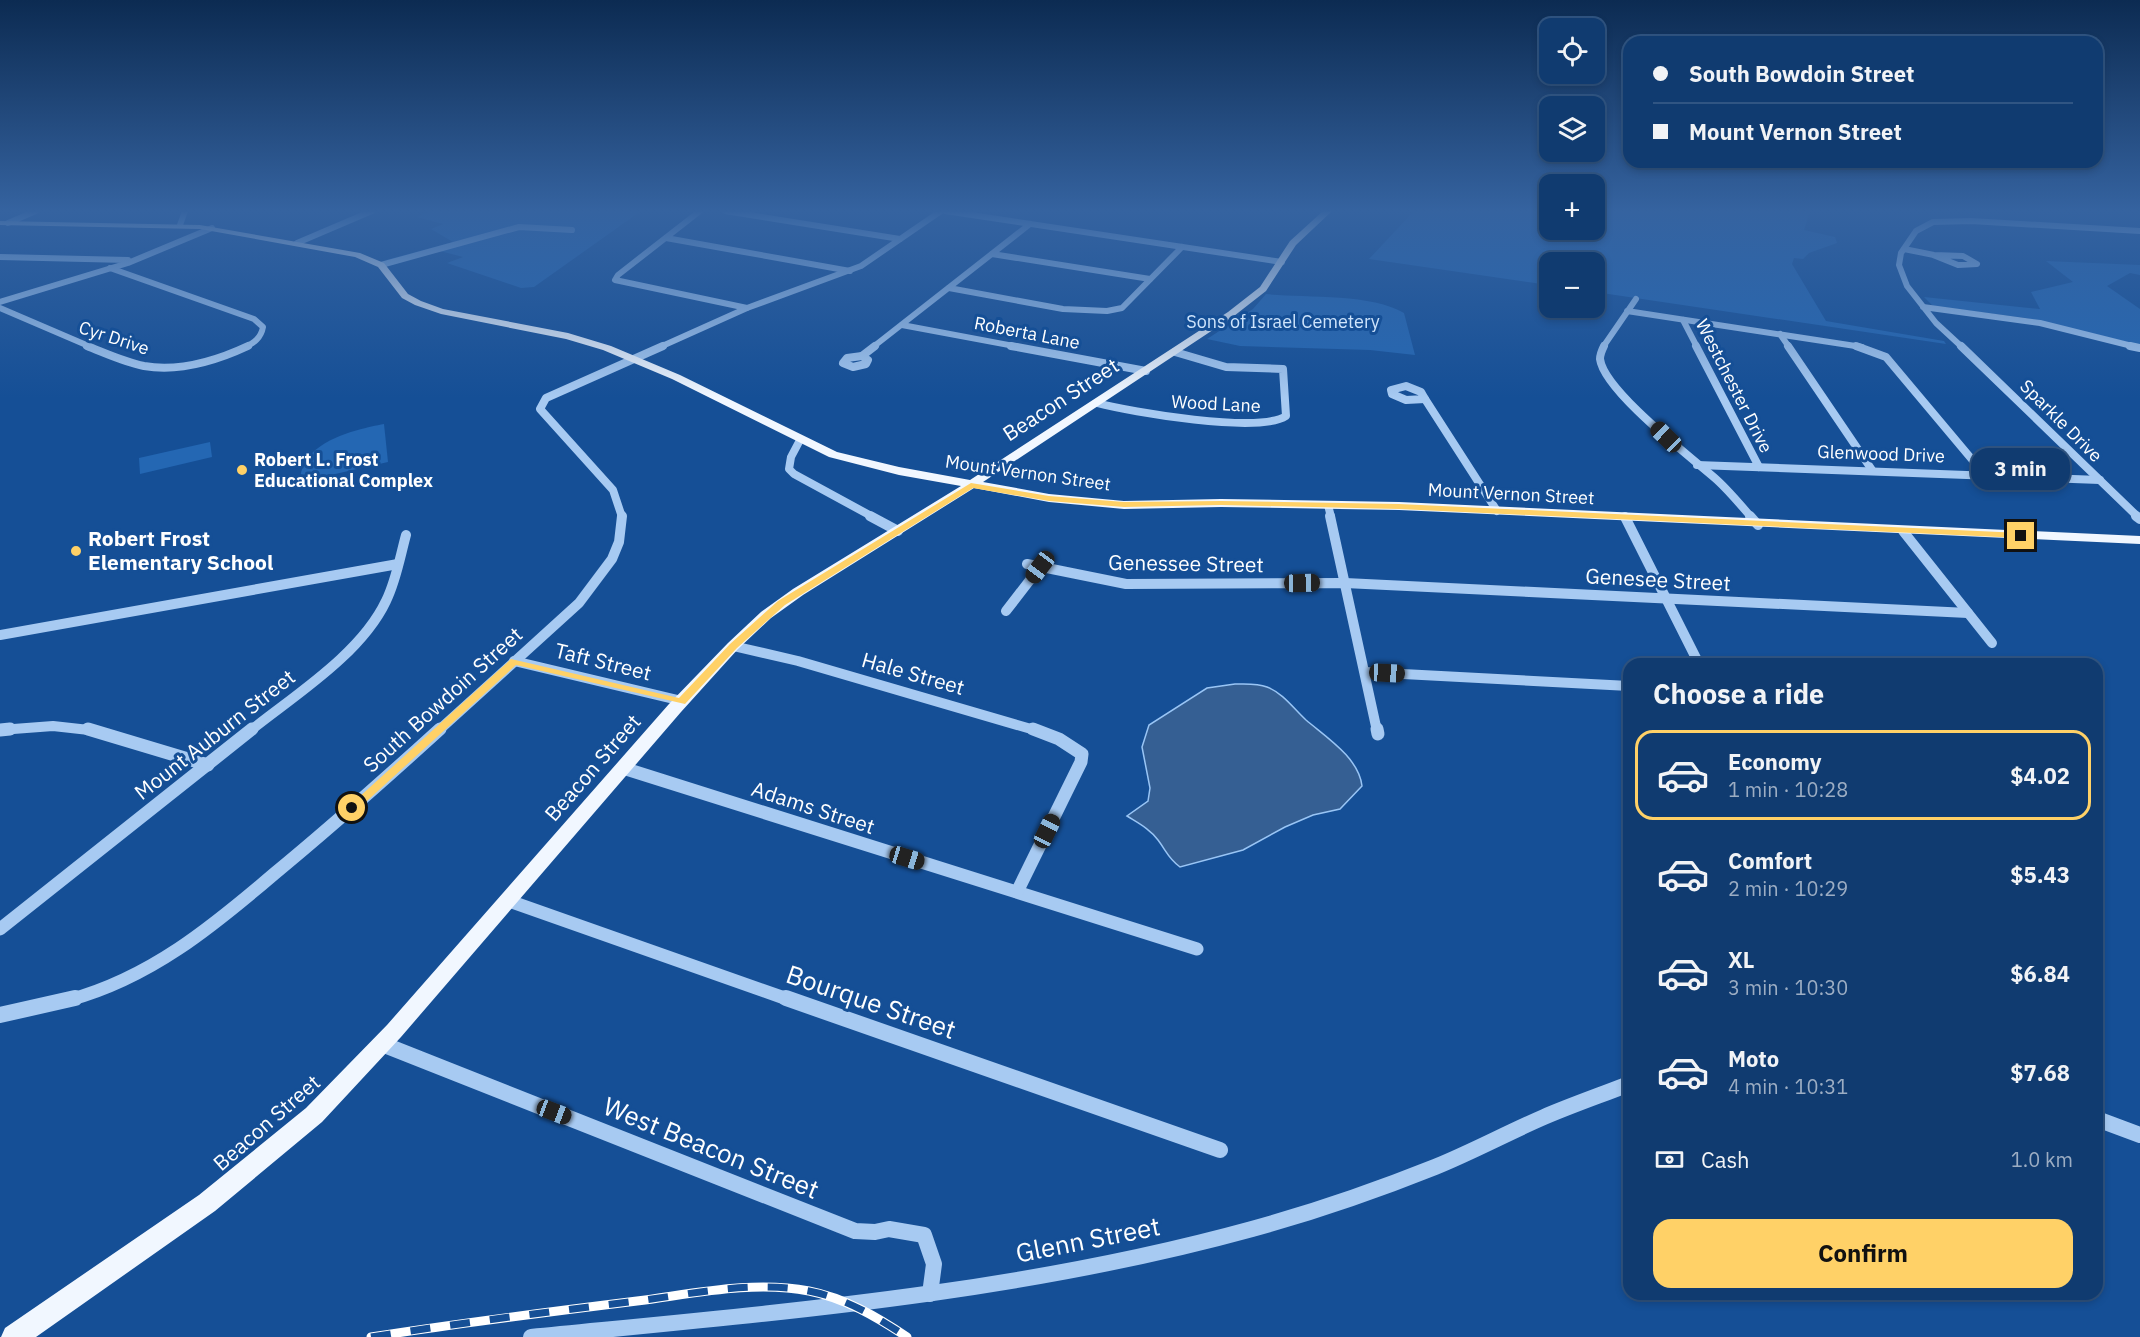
<!DOCTYPE html>
<meta charset="utf-8">
<style>
:root{--surface:#103b70;--page:#194275;--text:#f1f3f6;--muted:#9cadc3;--line:#305583;--accent:#ffd167}
body{margin:0;font-family:"IBM Plex Sans",sans-serif;background:var(--page);color:var(--text);height:100vh;display:flex;flex-direction:column;font-size:22px;white-space:nowrap}
*{box-sizing:border-box;margin:0}
p{font-size:20px;color:var(--muted)}
.icon{flex:none;width:33px;height:33px;fill:none;stroke:currentColor;stroke-width:2;stroke-linecap:round;stroke-linejoin:round}
.map{position:relative;flex:1;overflow:hidden}
.sheet{position:absolute;left:1623px;top:658px;width:480px;height:642px;display:flex;flex-direction:column;background:var(--surface);border-radius:18px;box-shadow:0 3px 9px #0003,0 0 0 2px var(--line)}
.sheet>*{flex:none}
.banner{position:absolute;left:1623px;top:36px;width:480px;height:132px;border-radius:18px;box-shadow:0 3px 9px #0003,0 0 0 2px var(--line);display:grid;align-content:center;height:132px;padding:0 30px;background:var(--surface)}
.controls{position:absolute;left:1539px;top:18px;display:grid;gap:12px}
.controls a{display:grid;place-items:center;width:66px;height:66px;border-radius:12px;background:var(--surface);box-shadow:0 3px 9px #0003,0 0 0 2px var(--line);font-size:30px}
.end{position:absolute;width:27px;height:27px;margin:-14px;border:8px solid #ffd167;background:#111;box-shadow:0 0 0 3px #111}
.from{border-radius:50%}
.bubble{position:absolute;height:42px;border-radius:18px;background:var(--surface);box-shadow:0 3px 9px #0003,0 0 0 2px var(--line);font-size:20px;font-weight:800;line-height:42px;text-align:center}
.car{position:absolute;width:18px;height:36px;margin:-18px -9px;border-radius:8px;box-shadow:0 0 4px 2px #0007;background:linear-gradient(#222 24%,#8ab4d8 0 40%,#222 0 76%,#8ab4d8 0 86%,#222 0)}
.banner b{display:flex;align-items:center;gap:21px;height:57px;font-size:22px}
.banner b+b{border-top:2px solid var(--line)}
.banner i{width:15px;height:15px;background:var(--text)}
ul{padding:0;list-style:none}
li{display:flex;align-items:center;gap:18px;height:90px;margin:0 12px 9px;padding:0 18px;border:3px solid transparent;border-radius:18px}
li div{flex:1}
li b{display:block;font-size:22px}
li em{font-style:normal;font-weight:800}
li.current{border-color:var(--accent)}
li>.icon{width:54px;height:54px;stroke-width:1.5}
h2{padding:0 30px;font-size:27px;line-height:72px}
.pay{display:flex;align-items:center;gap:15px;height:66px;padding:0 30px;font-size:22px}
.pay p{margin-inline-start:auto}
.primary-button{display:flex;gap:12px;margin-top:auto;padding:12px 30px}
.primary-button a{flex:1;height:69px;border-radius:18px;background:var(--accent);color:#111;font-size:24px;font-weight:800;line-height:69px;text-align:center}
.map>svg:first-child{display:block}
</style>
<div class="map">
<svg width="2140" height="1337" viewBox="0 0 2140 1337">
<rect width="100%" height="100%" fill="#154f96"/>
<g fill="#2467b3">
<path d="M430,211H641L534,287L521,288L447,263L463,257L440,251L391,265L386,260L453,242L431,229L443,224L417,217Z"/>
<path d="M1414,211H1549L1550,230H1594L1595,211H1810L1804,230L1835,237L1837,243L1809,253L1803,259L1794,258L1792,264L1826,321L1944,341L1946,344L1595,292L1594,262H1550L1549,285L1369,259Z"/>
<path d="M2046,261L2140,265V275L2130,273L2107,286L2140,309V345L2026,318L1933,306L1924,297L2040,309L2031,292L2073,282Z"/>
<path d="M1266,294C1304,298 1372,293 1404,313L1415,355L1370,350L1240,346L1207,339L1253,309Z"/>
<path d="M384,424L388,462L300,482C300,442 353,430 384,424Z"/>
<path d="M210,442L212,457L140,474L139,458Z"/>
</g>
<path fill="#355f93" stroke="#99c5f5" stroke-width="1.5" d="M1235,684C1246,684 1257,683 1267,687C1283,693 1294,709 1306,720C1326,737 1359,758 1362,786L1340,809L1313,815L1285,827L1243,850L1180,867C1168,858 1167,852 1158,840C1150,829 1138,823 1127,816L1148,801L1150,788L1142,747L1149,725L1207,688Z"/>
<g fill="none" stroke-linecap="round" stroke-linejoin="round">
<g stroke="#a7caf2" stroke-width="6">
<path d="M700,211L618,275L615,280L747,308"/>
<path d="M725,211L900,239"/>
<path d="M945,211L1282,262"/>
<path d="M8,223L36,211"/>
<path d="M180,225L185,211"/>
<path d="M666,238L850,271"/>
<path d="M297,243L372,211"/>
<path d="M1904,249L1934,255L1963,256L1977,264L1958,265L1933,255"/>
<path d="M992,254L1150,279"/>
<path d="M0,257L128,260"/>
<path d="M381,265L519,227L572,230"/>
<path d="M110,268L254,319L263,327C261,338 254,343 245,347"/>
<path d="M949,288L1063,309L1107,311L1122,308L1182,247"/>
<path d="M0,302L128,263L212,228"/>
<path d="M1923,307L2040,323L2136,347"/>
<path d="M0,308L91,347"/>
<path d="M1627,311L1862,347"/>
<path d="M1683,320L1697,347"/>
<path d="M902,325L1019,347"/>
<path d="M1780,334L1789,347"/>
<path d="M660,347L747,308L861,266L941,211"/>
<path d="M873,347L1030,224"/>
<path d="M1603,347L1636,299"/>
<path d="M1962,347L1936,323L1907,286L1899,265L1901,253L1916,231L1933,222L1971,221L2140,231"/>
</g>
<g stroke="#a7caf2" stroke-width="8">
<path d="M87,346C105,353 124,362 144,366C179,372 216,361 248,346"/>
<path d="M1011,346L1146,371"/>
<path d="M1604,346C1602,350 1600,354 1600,359C1604,391 1692,458 1717,480C1729,491 1740,504 1751,517"/>
<path d="M1696,346L1759,467"/>
<path d="M1788,346L1872,470"/>
<path d="M1856,346L1886,357L1985,475"/>
<path d="M1961,346L2138,517"/>
<path d="M2130,346L2140,348"/>
<path d="M862,356L868,360L866,364L853,367L843,363L847,358Z"/>
<path d="M862,356L875,346"/>
<path d="M1406,386L1421,392L1425,399L1406,400L1392,394L1391,390Z"/>
<path d="M1425,399L1497,511"/>
<path d="M1097,403C1131,412 1259,434 1286,416L1283,369L1226,367L1175,352"/>
<path d="M800,440L791,457L789,469L794,474L873,517"/>
<path d="M1697,465L2100,480"/>
<path d="M1328,505L1331,517"/>
<path d="M622,517L613,490L540,409L546,398L663,346"/>
</g>
<g stroke="#a7caf2" stroke-width="10">
<path d="M870,516L898,531"/>
<path d="M1330,516L1377,731"/>
<path d="M1750,516L1758,525"/>
<path d="M2136,516L2140,519"/>
<path d="M1625,517L1699,664"/>
<path d="M1903,531L1992,643"/>
<path d="M1027,564L1126,584L1345,583L1968,613"/>
<path d="M1006,611L1040,567"/>
<path d="M0,635L398,564"/>
<path d="M733,646L798,661L1038,731"/>
<path d="M514,661L682,701"/>
<path d="M1365,672L1629,686"/>
<path d="M0,730L53,726L98,731"/>
<path d="M250,731C295,695 361,654 386,601C396,581 400,557 406,535"/>
<path d="M438,731L579,603L612,559L619,542L622,516"/>
</g>
<g stroke="#a7caf2" stroke-width="13">
<path d="M88,729L208,765"/>
<path d="M1377,729L1378,734"/>
<path d="M0,730L10,729"/>
<path d="M623,768L1197,949"/>
<path d="M1017,892L1081,762L1082,754L1059,739L1033,729"/>
<path d="M506,900L790,1000"/>
<path d="M0,929L252,729"/>
<path d="M69,1000C150,978 212,927 274,874C331,827 385,779 440,729"/>
</g>
<g stroke="#a7caf2" stroke-width="16">
<path d="M786,998L1220,1150"/>
<path d="M0,1015L75,998"/>
<path d="M382,1044L855,1231L875,1232L889,1229L924,1235L934,1264L930,1294"/>
<path d="M2097,1119L2140,1135"/>
<path d="M531,1337C773,1313 1016,1294 1252,1229C1314,1212 1375,1191 1435,1167C1472,1152 1507,1133 1544,1117C1572,1105 1601,1095 1629,1084"/>
</g>
<path fill="#f1f7ff" fill-rule="evenodd" d="M1323,211H1332L1296,245L1266,291L1234,316L983,482L1049,494L1124,501L1221,499L1399,502L2140,536V544L1399,510L1221,507L1124,509L1049,502L974,488L803,595L771,618L738,649L681,712L401,1037L322,1122L215,1211L36,1337H1L5,1328L199,1195L306,1108L387,1025L669,704L728,643L761,612L793,589L961,486L899,475L829,457L672,379L603,350L566,339L441,314L415,305L402,298L378,267L355,257L200,229L0,225V221L200,225L360,253L384,263L408,294L421,301L443,309L568,333L611,346L680,375L837,452L899,467L970,480L1228,312L1260,287L1290,241Z"/>
<defs>
<path id="rail" d="M371,1337C459,1323 548,1312 637,1301C692,1294 753,1280 809,1291C845,1298 877,1317 907,1337"/>
</defs>
<use href="#rail" stroke="#fff" stroke-width="9"/>
<use href="#rail" stroke="#154f96" stroke-width="7" stroke-dasharray="20" stroke-linecap="butt"/>
</g>
<linearGradient id="sky" x2="0" y2="1"><stop stop-color="#0c2b52"/><stop offset="0.53" stop-color="#3563a0"/><stop offset="1" stop-color="#3563a0" stop-opacity="0"/></linearGradient>
<rect width="2140" height="398" fill="url(#sky)"/>
<path fill="#ffd167" d="M971,483L1049,496L1124,502L1221,501L1399,504L2021,533L2025,536L2021,538L1399,509L1221,505L1124,507L1049,501L973,488L785,605L737,648L685,704L516,665L356,811H348L347,808L511,659L679,698L730,644L778,601Z"/>
<g fill="#ffd167" stroke="#154f96" stroke-width="2">
<circle cx="242" cy="470" r="6"/>
<circle cx="76" cy="551" r="6"/>
</g>
<g text-anchor="middle" stroke-width="6" stroke-linejoin="round" paint-order="stroke">
<g font-size="18" fill="#cee4fc" stroke="#154f96">
<text x="1283" y="328">Sons of Israel Cemetery</text>
</g>
<g font-size="18" fill="#fff" stroke="#154f96">
<text transform="translate(1027 333) rotate(11)" y="6">Roberta Lane</text>
<text transform="translate(114 338) rotate(18)" y="6">Cyr Drive</text>
<text transform="translate(1734 386) rotate(63)" y="6">Westchester Drive</text>
<text transform="translate(1216 404) rotate(3)" y="6">Wood Lane</text>
<text transform="translate(2061 421) rotate(45)" y="6">Sparkle Drive</text>
<text transform="translate(1881 454) rotate(2)" y="6">Glenwood Drive</text>
<text transform="translate(1028 473) rotate(8)" y="6">Mount Vernon Street</text>
<text transform="translate(1511 494) rotate(3)" y="6">Mount Vernon Street</text>
</g>
<g font-size="18" font-weight="bold" fill="#fff" stroke="#154f96" text-anchor="start">
<text x="254" y="466">Robert L. Frost<tspan x="254" dy="21">Educational Complex</tspan></text>
</g>
<g font-size="21" fill="#fff" stroke="#154f96">
<text transform="translate(1061 400) rotate(-33)" y="7">Beacon Street</text>
<text transform="translate(1186 564) rotate(1)" y="7">Genessee Street</text>
<text transform="translate(1658 580) rotate(3)" y="7">Genesee Street</text>
<text transform="translate(603 662) rotate(14)" y="7">Taft Street</text>
<text transform="translate(913 674) rotate(16)" y="7">Hale Street</text>
<text transform="translate(443 700) rotate(-42)" y="7">South Bowdoin Street</text>
<text transform="translate(215 735) rotate(-38)" y="7">Mount Auburn Street</text>
<text transform="translate(593 768) rotate(-49)" y="7">Beacon Street</text>
<text transform="translate(813 808) rotate(18)" y="7">Adams Street</text>
<text transform="translate(267 1123) rotate(-41)" y="7">Beacon Street</text>
</g>
<g font-size="21" font-weight="bold" fill="#fff" stroke="#154f96" text-anchor="start">
<text x="88" y="546">Robert Frost<tspan x="88" dy="24">Elementary School</tspan></text>
</g>
<g font-size="26" fill="#fff" stroke="#154f96">
<text transform="translate(871 1002) rotate(19)" y="9">Bourque Street</text>
<text transform="translate(711 1148) rotate(22)" y="9">West Beacon Street</text>
<text transform="translate(1088 1240) rotate(-11)" y="9">Glenn Street</text>
</g>
</g>
</svg>
<div class="controls">
<a><svg class="icon" aria-label="locate" viewBox="0 0 24 24"><circle cx="12" cy="12" r="6"/><path d="M12 2v4M12 18v4M2 12h4M18 12h4"/></svg></a>
<a><svg class="icon" aria-label="layers" viewBox="0 0 24 24"><path d="M12 4l9 5-9 5-9-5zM3 14l9 5 9-5"/></svg></a>
<a>+</a>
<a>−</a>
</div>
<i class="end from" style="left:352px;top:808px"></i>
<i class="end" style="left:2021px;top:536px"></i>
<div class="bubble" style="left:1971px;top:448px;width:99px">3 min</div>
<i class="car" style="left:1666px;top:437px;rotate:314deg"></i>
<i class="car" style="left:1040px;top:567px;rotate:217deg"></i>
<i class="car" style="left:1302px;top:583px;rotate:89deg"></i>
<i class="car" style="left:1387px;top:673px;rotate:93deg"></i>
<i class="car" style="left:1047px;top:831px;rotate:26deg"></i>
<i class="car" style="left:907px;top:858px;rotate:107deg"></i>
<i class="car" style="left:554px;top:1112px;rotate:111deg"></i>
<div class="banner">
<b><i class="from"></i>South Bowdoin Street</b>
<b><i></i>Mount Vernon Street</b>
</div>
<section class="sheet">
<h2>Choose a ride</h2>
<ul>
<li class="current"><svg class="icon" aria-label="car" viewBox="0 0 24 24"><path d="M5 17H2v-5l4-1 3-4h7l3 4 3 1v5h-3M9 17h6M6 11h13"/><circle cx="7" cy="17" r="2"/><circle cx="17" cy="17" r="2"/></svg><div><b>Economy</b><p>1 min · 10:28</p></div><em>$4.02</em></li>
<li><svg class="icon" aria-label="car" viewBox="0 0 24 24"><path d="M5 17H2v-5l4-1 3-4h7l3 4 3 1v5h-3M9 17h6M6 11h13"/><circle cx="7" cy="17" r="2"/><circle cx="17" cy="17" r="2"/></svg><div><b>Comfort</b><p>2 min · 10:29</p></div><em>$5.43</em></li>
<li><svg class="icon" aria-label="car" viewBox="0 0 24 24"><path d="M5 17H2v-5l4-1 3-4h7l3 4 3 1v5h-3M9 17h6M6 11h13"/><circle cx="7" cy="17" r="2"/><circle cx="17" cy="17" r="2"/></svg><div><b>XL</b><p>3 min · 10:30</p></div><em>$6.84</em></li>
<li><svg class="icon" aria-label="car" viewBox="0 0 24 24"><path d="M5 17H2v-5l4-1 3-4h7l3 4 3 1v5h-3M9 17h6M6 11h13"/><circle cx="7" cy="17" r="2"/><circle cx="17" cy="17" r="2"/></svg><div><b>Moto</b><p>4 min · 10:31</p></div><em>$7.68</em></li>
</ul>
<div class="pay"><svg class="icon" aria-label="cash" viewBox="0 0 24 24"><path d="M3 7h18v10H3z"/><circle cx="12" cy="12" r="2"/></svg>Cash<p>1.0 km</p></div>
<div class="primary-button"><a>Confirm</a></div>
</section>
</div>
